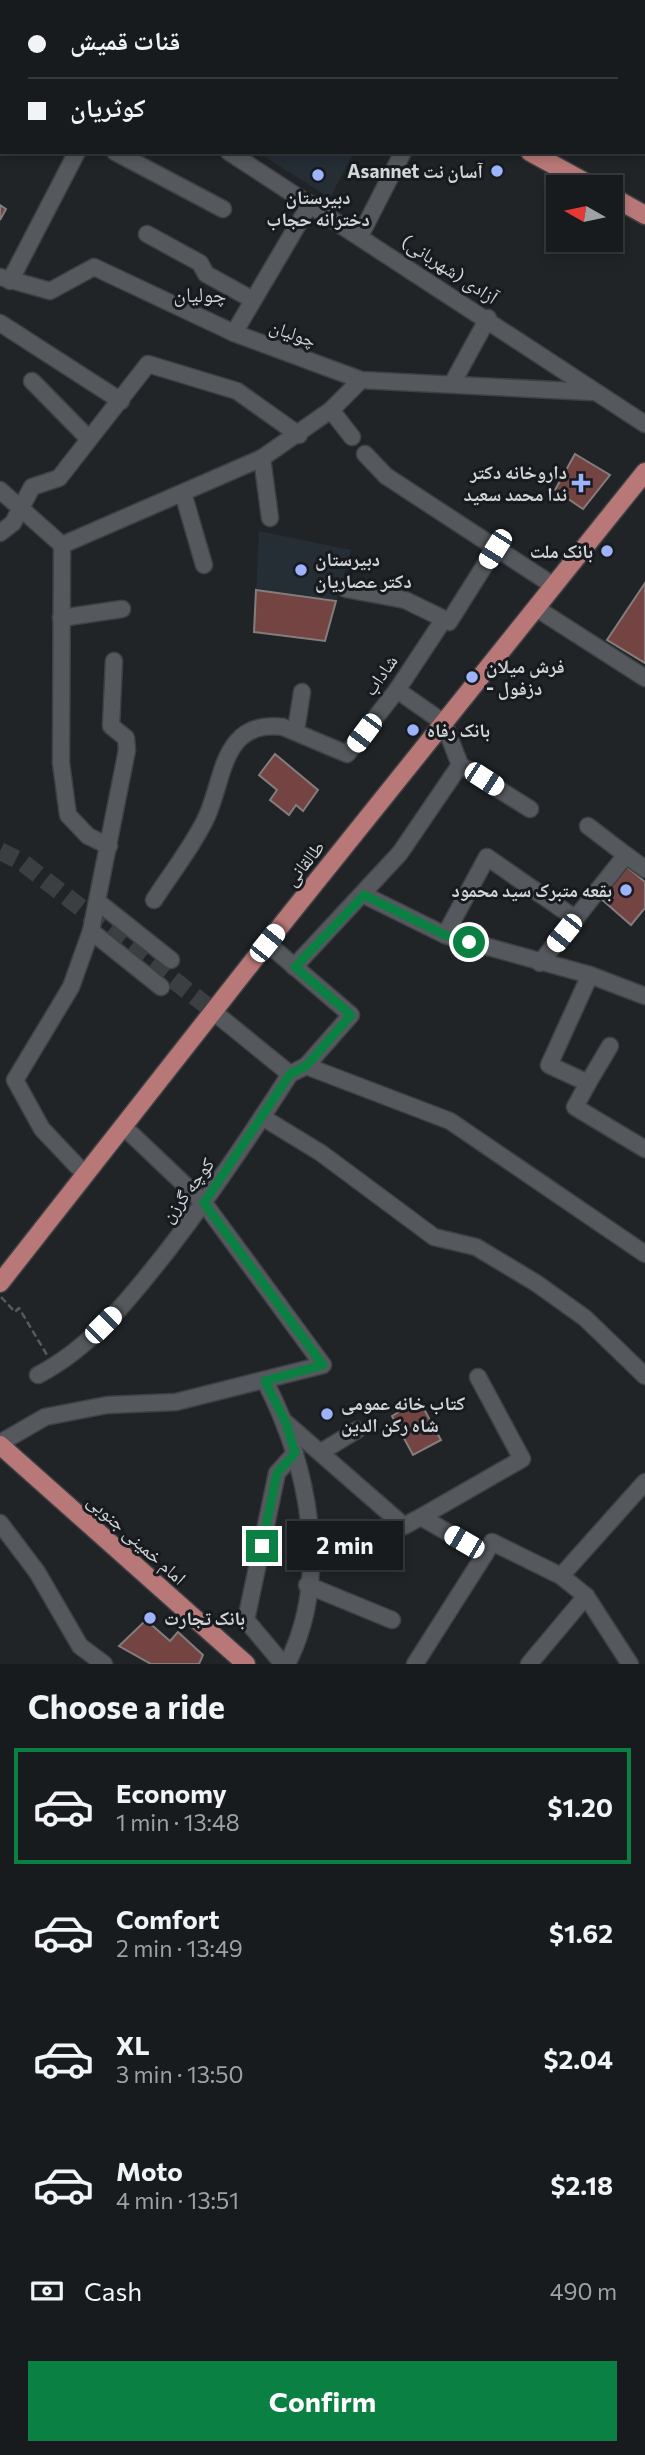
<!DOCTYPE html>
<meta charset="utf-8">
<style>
:root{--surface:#181b1d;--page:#25282a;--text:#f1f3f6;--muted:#9fa1a4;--line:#36393b;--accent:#0b8043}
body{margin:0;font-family:Commissioner,"Noto Naskh Arabic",sans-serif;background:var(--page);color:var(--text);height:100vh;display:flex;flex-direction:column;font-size:26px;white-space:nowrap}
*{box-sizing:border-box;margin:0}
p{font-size:23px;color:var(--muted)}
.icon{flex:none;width:38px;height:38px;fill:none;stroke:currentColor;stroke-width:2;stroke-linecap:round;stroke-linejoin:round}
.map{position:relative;height:1664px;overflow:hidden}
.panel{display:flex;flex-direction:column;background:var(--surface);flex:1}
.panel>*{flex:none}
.hud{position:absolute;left:0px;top:0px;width:646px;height:154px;box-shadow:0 4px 10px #0003,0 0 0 2px var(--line);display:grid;align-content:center;height:154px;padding:0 28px;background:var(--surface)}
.needle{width:46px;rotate:279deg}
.controls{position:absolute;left:546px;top:175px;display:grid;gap:14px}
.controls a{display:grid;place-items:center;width:77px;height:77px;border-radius:0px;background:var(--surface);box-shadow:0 4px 10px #0003,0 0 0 2px var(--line);font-size:35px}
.end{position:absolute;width:32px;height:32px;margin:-16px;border:9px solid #0b8043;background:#fff;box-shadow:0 0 0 4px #fff}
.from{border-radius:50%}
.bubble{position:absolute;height:49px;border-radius:0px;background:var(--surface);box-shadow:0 4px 10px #0003,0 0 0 2px var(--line);font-size:23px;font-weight:700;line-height:49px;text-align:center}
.car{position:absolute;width:21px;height:42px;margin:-21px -10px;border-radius:9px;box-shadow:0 0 5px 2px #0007;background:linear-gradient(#fff 24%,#345 0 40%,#fff 0 76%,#345 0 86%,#fff 0)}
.hud b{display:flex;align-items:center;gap:24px;height:66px;font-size:26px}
.hud b+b{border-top:2px solid var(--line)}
.hud i{width:18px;height:18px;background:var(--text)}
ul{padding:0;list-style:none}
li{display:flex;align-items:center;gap:21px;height:116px;margin:0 14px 10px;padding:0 14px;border:4px solid transparent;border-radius:0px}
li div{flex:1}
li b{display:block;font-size:26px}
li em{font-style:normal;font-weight:700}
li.on{border-color:var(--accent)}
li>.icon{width:63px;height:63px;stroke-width:1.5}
h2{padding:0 28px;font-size:32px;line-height:84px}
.pay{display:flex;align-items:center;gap:18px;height:77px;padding:0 28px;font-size:26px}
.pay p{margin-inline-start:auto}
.cta{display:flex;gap:14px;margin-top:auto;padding:14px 28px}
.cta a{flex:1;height:80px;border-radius:0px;background:var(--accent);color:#fff;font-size:28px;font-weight:700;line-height:80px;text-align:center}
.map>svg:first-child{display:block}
</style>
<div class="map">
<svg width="645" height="1664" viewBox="0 0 645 1664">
<rect width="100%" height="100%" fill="#202427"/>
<g fill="#252d35">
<path d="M257,152H354L330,198Z"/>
<path d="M259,531L351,550L325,641L254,632Z"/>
</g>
<g fill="#734441" stroke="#847d7d" stroke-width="2">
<path d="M0,205L6,209L0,220Z"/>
<path d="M575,454L610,475L583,509L555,490Z"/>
<path d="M645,583V663L607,640Z"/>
<path d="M256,590L336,601L325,641L254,632Z"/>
<path d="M275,754L318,790L303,811L296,805L289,815L270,800L277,790L259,775Z"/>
<path d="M626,866L645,882V908L631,925L600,898Z"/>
<path d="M419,1400L441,1440L413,1455L392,1416Z"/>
<path d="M146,1620L170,1641L178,1632L203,1655L199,1664H151L119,1646Z"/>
</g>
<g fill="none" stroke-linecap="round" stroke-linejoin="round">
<path stroke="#3b3f41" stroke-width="18" stroke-dasharray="18 9" stroke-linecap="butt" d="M0,851L22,862L207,1006"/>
<defs>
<g id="minor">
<path d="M427,2L428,0"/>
<path d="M583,2L584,0"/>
<path d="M0,9L2,10"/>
<path d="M115,152L223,209"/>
<path d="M229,152L645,424"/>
<path d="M147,234L200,263L206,274L253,300"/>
<path d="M360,236L403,152"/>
<path d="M0,277L50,291L94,267L234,333L361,380L592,392"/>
<path d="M10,281L77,152"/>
<path d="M0,323L121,401"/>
<path d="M234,333L310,204"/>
<path d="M32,381L88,438"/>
<path d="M452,384L488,318"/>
<path d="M331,410L352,437"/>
<path d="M365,454L386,476L554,586"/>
<path d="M262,458L270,518"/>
<path d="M0,490L62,545"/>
<path d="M183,493L204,565"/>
<path d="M0,533L13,523L32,487L59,478L148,364L237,391L299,435"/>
<path d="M62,545L262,458L331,410L361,380"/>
<path d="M62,545L61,763L68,815L88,836L109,846"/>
<path d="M346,589L405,600L444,619"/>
<path d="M536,608L645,678"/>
<path d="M61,618L122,609"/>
<path d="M296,730L302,692"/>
<path d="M460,765L530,809"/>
<path d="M588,826L626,855"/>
<path d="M364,895L445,935"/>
<path d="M154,900C171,873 194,845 207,816C224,779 222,719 283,727L347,754L397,690L444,619L449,622L495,549"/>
<path d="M98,902L171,960"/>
<path d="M576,919L487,857L445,935L590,975L645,996"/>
<path d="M91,931L127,750L126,738L111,726L114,661"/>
<path d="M540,963L626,855L645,869"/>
<path d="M294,967L400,853L460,765L444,723L397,690"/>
<path d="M590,975L549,1065L588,1083L575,1107L645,1149"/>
<path d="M215,1013L290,1074"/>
<path d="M306,1066L450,1121L645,1254"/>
<path d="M15,1080L71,987L91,931L161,987"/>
<path d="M15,1080L42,1129L78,1167"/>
<path d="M588,1083L610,1046"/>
<path d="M262,1117L321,1153L434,1237L476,1247L536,1283L585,1318L645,1376"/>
<path d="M38,1375C92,1347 131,1297 168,1250C212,1193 251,1135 290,1074L306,1066L351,1015L267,943"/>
<path d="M265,1381C308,1465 332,1576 287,1664"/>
<path d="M286,1423L404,1526L421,1517L485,1554L492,1542L561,1576L586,1596L630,1664"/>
<path d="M0,1443L45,1417L107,1405L176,1402L323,1365L204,1203L124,1127"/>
<path d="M321,1452L357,1430"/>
<path d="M421,1517L522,1459L478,1377"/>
<path d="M0,1523L37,1572L80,1646L104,1664"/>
<path d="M561,1576L645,1482"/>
<path d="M307,1585L392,1620"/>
<path d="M283,1664L246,1620L277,1473L295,1453"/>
<path d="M415,1664L485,1554"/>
<path d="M529,1664L586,1596"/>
</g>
<g id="major">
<path d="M250,0L253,2"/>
<path d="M37,2L38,0"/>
<path d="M61,2L62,0"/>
<path d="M75,2L77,0"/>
<path d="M0,51L2,49"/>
<path d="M0,70L2,67"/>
<path d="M0,99L2,97"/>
<path d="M530,152L594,187"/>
<path d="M611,196L645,215"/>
<path d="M0,1283L267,943L645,472"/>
<path d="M0,1445L246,1664"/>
</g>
</defs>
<use href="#minor" stroke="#3e4144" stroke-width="19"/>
<use href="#major" stroke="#3e4144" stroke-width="21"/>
<path stroke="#575a5d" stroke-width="2.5" stroke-dasharray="7 3.5" stroke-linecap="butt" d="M1,1297L15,1312L19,1308L47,1355"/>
<use href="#minor" stroke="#55595d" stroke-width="16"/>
<use href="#major" stroke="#b87877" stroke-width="18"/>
</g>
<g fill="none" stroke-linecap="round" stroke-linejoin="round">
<path stroke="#0b8043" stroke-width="9" d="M262,1546L277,1473L295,1453L286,1423L265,1381L323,1365L204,1203L290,1074L306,1066L351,1015L295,967L364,895L445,935L469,942"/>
</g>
<g fill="#9db4fd" stroke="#171a1e" stroke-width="2.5">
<circle cx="497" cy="171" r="7"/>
<circle cx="318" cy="175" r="7"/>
<path d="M577.5 472.5h7v7h7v7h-7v7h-7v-7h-7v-7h7z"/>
<circle cx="607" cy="551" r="7"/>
<circle cx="301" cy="570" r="7"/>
<circle cx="472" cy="677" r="7"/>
<circle cx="413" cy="730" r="7"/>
<circle cx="626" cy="890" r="7"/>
<circle cx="327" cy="1414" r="7"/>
<circle cx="150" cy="1618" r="7"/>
</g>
<g text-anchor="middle" stroke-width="6" stroke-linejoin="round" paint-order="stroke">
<g font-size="19" font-weight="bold" fill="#d3d5d7" stroke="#171a1e" text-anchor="start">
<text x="483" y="178" text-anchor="end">Asannet آسان نت</text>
<text x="318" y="204" text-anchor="middle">دبیرستان<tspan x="318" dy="22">دخترانه حجاب</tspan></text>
<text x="567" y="479" text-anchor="end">داروخانه دکتر<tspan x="567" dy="22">ندا محمد سعید</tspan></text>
<text x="593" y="558" text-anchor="end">بانک ملت</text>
<text x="315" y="566">دبیرستان<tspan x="315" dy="22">دکتر عصاریان</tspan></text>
<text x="486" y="673">فرش میلان<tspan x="486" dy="22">- دزفول</tspan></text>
<text x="427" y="737">بانک رفاه</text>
<text x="612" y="897" text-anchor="end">بقعه متبرک سید محمود</text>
<text x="341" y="1410">کتاب خانه عمومی<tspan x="341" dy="22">شاه رکن الدین</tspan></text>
<text x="164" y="1625">بانک تجارت</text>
</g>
<g font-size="19" fill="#d3d5d7" stroke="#171a1e">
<text transform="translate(450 269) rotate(33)" y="7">آزادی (شهربانی)</text>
<text transform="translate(293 333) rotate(20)" y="7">چولیان</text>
<text transform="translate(380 675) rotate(-55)" y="7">شاداب</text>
<text transform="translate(304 863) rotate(-51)" y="7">طالقانی</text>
<text transform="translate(187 1190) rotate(-53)" y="7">کوچه گرزن</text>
<text transform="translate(137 1539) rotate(42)" y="7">امام خمینی جنوبی</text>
</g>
<g font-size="21" fill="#cdd2d7" stroke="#171a1e">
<text x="200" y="302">چولیان</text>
</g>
</g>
</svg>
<div class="controls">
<a><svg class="needle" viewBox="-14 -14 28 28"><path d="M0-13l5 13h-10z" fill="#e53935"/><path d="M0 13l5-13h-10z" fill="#9fa1a4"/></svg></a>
</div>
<i class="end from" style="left:469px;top:942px"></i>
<i class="end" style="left:262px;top:1546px"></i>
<div class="bubble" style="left:287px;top:1521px;width:116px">2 min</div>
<i class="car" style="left:495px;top:549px;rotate:212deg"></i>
<i class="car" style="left:364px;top:733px;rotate:217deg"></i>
<i class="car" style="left:484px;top:779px;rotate:123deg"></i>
<i class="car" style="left:564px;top:933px;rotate:219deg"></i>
<i class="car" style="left:267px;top:943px;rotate:39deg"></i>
<i class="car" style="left:103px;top:1325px;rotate:45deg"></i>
<i class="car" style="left:464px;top:1542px;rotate:300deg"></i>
<div class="hud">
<b><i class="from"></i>قنات قمیش</b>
<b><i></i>کوثریان</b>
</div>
</div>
<section class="panel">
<h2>Choose a ride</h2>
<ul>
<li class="on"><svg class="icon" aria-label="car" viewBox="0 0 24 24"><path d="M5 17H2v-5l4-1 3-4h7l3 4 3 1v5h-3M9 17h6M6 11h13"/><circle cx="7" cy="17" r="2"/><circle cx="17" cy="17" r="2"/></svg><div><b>Economy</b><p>1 min · 13:48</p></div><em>$1.20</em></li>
<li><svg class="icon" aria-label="car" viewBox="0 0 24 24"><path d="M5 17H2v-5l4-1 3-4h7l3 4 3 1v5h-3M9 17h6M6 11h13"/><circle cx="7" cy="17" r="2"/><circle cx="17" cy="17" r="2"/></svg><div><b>Comfort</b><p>2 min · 13:49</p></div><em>$1.62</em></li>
<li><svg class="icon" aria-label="car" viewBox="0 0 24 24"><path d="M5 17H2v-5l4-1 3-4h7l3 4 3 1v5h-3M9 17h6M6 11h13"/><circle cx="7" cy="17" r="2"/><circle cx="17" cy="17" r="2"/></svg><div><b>XL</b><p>3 min · 13:50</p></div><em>$2.04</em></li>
<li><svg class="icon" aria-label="car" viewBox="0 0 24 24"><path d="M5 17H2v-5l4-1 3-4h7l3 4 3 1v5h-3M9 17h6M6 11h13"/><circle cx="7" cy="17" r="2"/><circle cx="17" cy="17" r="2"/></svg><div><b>Moto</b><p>4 min · 13:51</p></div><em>$2.18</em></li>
</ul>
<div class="pay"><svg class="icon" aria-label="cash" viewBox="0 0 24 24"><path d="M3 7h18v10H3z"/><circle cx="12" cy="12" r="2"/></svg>Cash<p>490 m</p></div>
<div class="cta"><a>Confirm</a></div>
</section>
